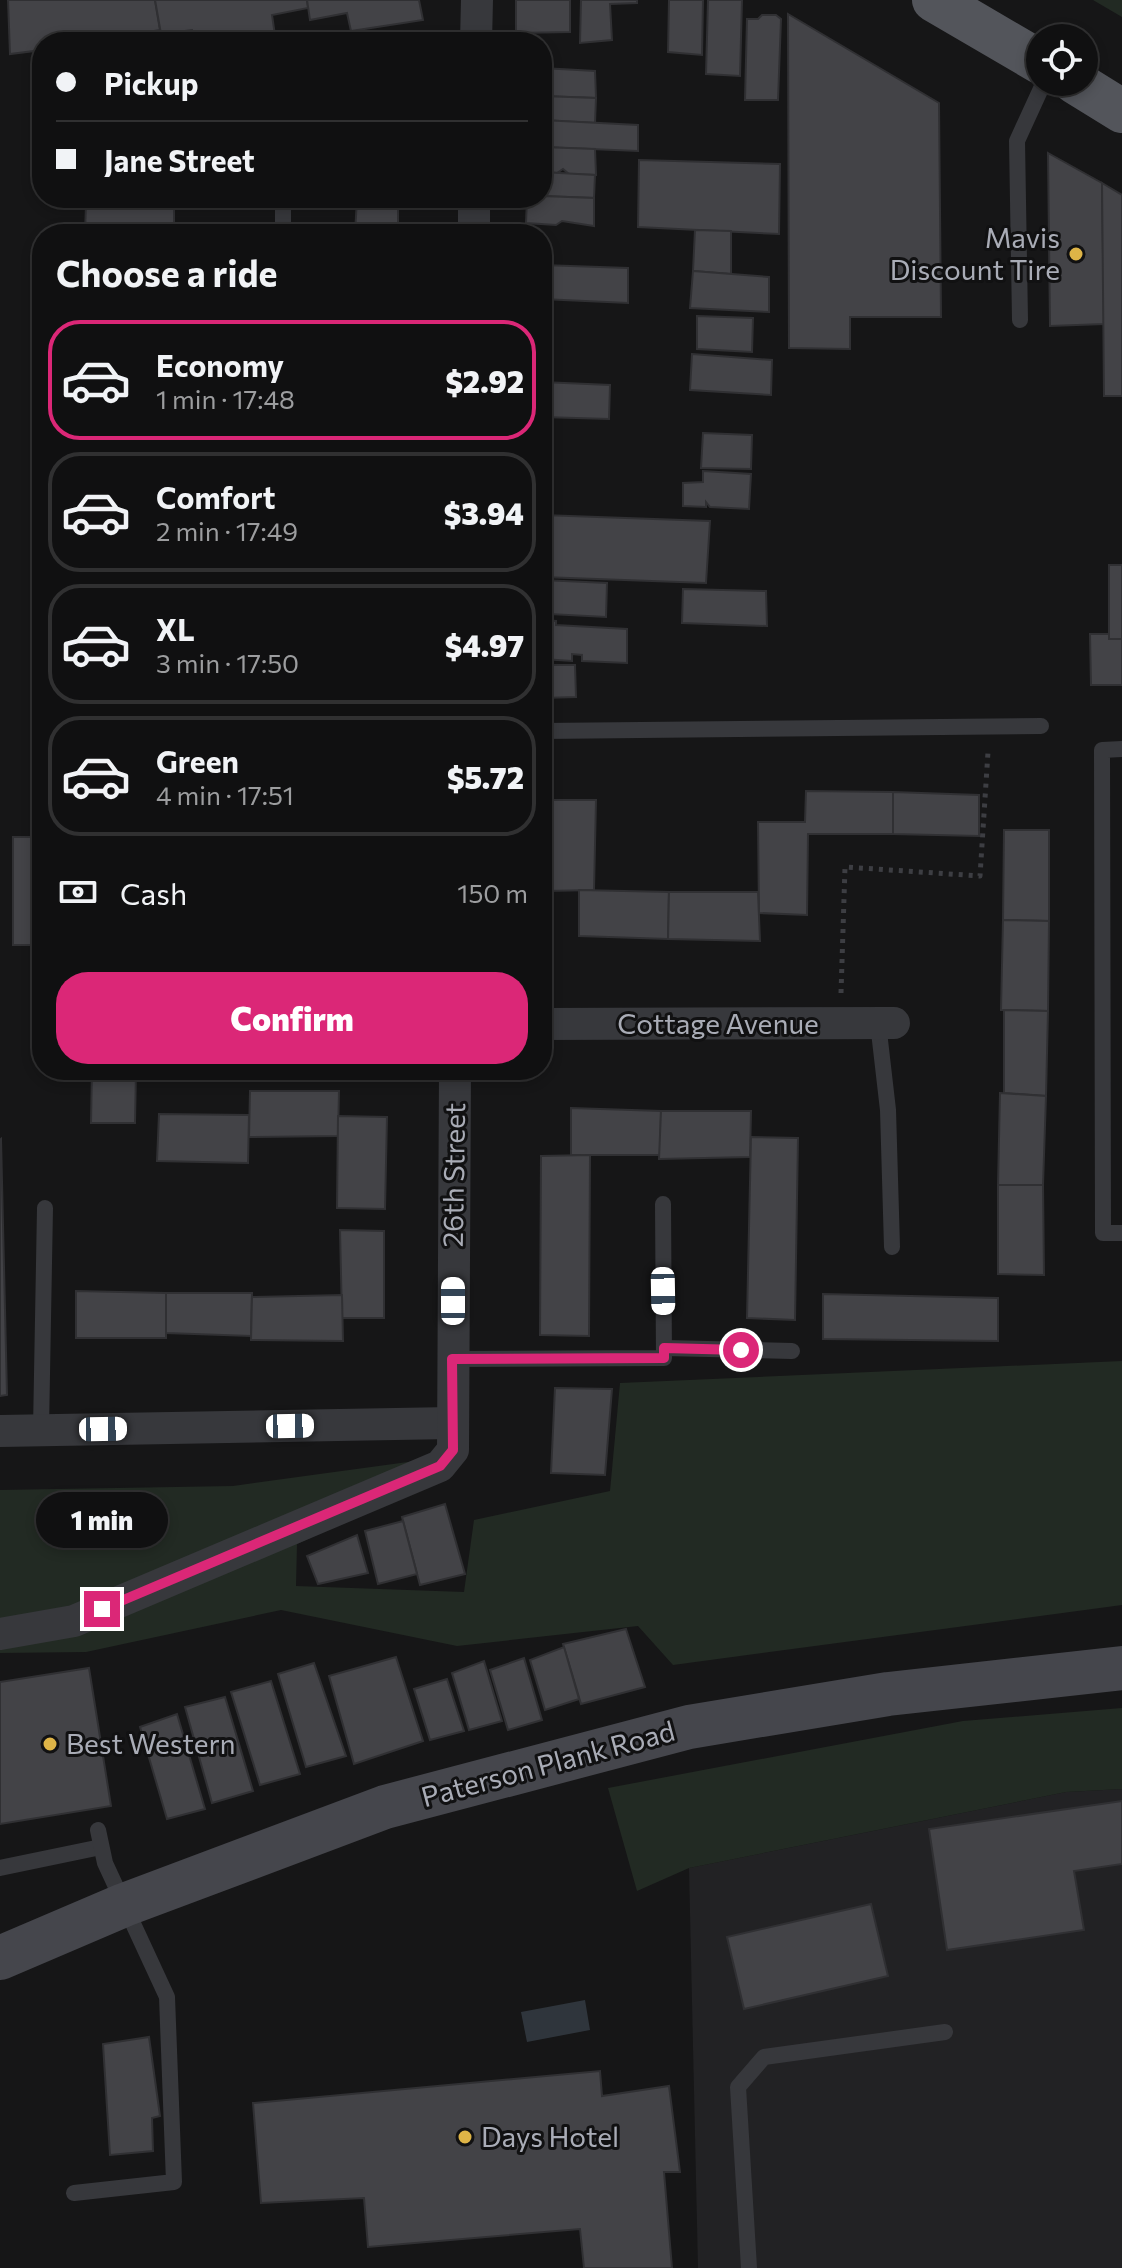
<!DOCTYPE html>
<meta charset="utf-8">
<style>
:root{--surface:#101011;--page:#1e1e1f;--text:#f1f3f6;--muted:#9c9d9f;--line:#303031;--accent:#db2777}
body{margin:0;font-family:Commissioner,sans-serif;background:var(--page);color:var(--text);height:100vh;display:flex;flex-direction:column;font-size:30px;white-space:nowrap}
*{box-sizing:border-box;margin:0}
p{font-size:26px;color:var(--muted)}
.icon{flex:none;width:44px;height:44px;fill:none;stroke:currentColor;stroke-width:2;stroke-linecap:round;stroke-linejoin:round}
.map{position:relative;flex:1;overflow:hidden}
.side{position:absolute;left:32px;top:224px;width:520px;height:856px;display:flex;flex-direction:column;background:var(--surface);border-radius:32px;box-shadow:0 4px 12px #0003,0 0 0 2px var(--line)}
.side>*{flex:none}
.guide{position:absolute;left:32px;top:32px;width:520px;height:176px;border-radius:32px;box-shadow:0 4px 12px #0003,0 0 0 2px var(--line);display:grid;align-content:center;height:176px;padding:0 24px;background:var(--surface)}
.tools{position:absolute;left:1026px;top:24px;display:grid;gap:16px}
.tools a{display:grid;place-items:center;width:72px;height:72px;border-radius:50%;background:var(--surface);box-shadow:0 4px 12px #0003,0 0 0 2px var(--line);font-size:40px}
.end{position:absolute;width:36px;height:36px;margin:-18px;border:10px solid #db2777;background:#fff;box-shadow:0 0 0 4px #fff}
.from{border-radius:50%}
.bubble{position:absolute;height:56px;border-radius:28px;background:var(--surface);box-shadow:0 4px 12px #0003,0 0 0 2px var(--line);font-size:26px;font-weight:800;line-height:56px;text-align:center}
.car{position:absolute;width:24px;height:48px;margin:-24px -12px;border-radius:10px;box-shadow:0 0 6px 2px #0007;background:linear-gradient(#fff 24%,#345 0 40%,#fff 0 76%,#345 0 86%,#fff 0)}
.guide b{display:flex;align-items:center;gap:28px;height:76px;font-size:30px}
.guide b+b{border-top:2px solid var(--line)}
.guide i{width:20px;height:20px;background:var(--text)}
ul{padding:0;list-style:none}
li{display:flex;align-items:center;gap:24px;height:120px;margin:0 16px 12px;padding:0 8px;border:4px solid var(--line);border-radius:32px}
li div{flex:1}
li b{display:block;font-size:30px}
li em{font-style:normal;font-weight:800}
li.selected{border-color:var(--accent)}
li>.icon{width:72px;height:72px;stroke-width:1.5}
h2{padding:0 24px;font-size:36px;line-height:96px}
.pay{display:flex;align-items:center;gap:20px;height:88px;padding:0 24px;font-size:30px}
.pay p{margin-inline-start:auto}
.primary-button{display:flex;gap:16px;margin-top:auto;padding:16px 24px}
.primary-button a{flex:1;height:92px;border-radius:32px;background:var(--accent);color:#fff;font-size:32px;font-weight:800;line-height:92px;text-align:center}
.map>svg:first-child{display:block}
</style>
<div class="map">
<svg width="1122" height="2268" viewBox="0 0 1122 2268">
<rect width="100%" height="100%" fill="#161617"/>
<path fill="#222224" d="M1122,1789V2268H698L689,1868L1066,1792Z"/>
<g fill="#222a23">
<path d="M1093,0H1122V17Z"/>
<path d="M1122,1361V1605L673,1665L638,1626L457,1646L281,1610L86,1652L0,1653V1490L233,1486L415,1461L428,1484L297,1544L296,1586L464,1592L474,1520L610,1491L620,1383Z"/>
<path d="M1122,1708V1789L1066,1792L689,1868L637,1891L608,1788L963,1721Z"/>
</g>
<path fill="#2f353c" d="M585,2000L590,2030L527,2042L521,2012Z"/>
<g fill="#434347" stroke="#303033" stroke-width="2">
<path d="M8,0H155L160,30L123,36L124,42H42V50L10,54Z"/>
<path d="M155,0H307L308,8L272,15L276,42H208L207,36L194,37L192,30L161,34Z"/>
<path d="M307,0H419L423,20L351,31L347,13L310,20Z"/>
<path d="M516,0H570V32L516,33Z"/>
<path d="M581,0H637V3L610,4L612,40L580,43Z"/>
<path d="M669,0H703L702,55L668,52Z"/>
<path d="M708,0H742L740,76L706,74Z"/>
<path d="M788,14L939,103L941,317H850V349L789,348Z"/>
<path d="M762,15H776L781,19L778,100H745L747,19H758Z"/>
<path d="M542,68L595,71L596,98L542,96Z"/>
<path d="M542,96L596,98L595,123L542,120Z"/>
<path d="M542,120L638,125V151L542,147Z"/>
<path d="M542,147L595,149L596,175L569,174L563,169L557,173L542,172Z"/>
<path d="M1048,153L1102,183L1104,324L1050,326Z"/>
<path d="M639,160L780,164L779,234L638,227Z"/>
<path d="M542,172L595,175L594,198L542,196Z"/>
<path d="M1102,183L1122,195V396H1104Z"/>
<path d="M542,196L594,198V226L562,221L556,225L526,223L527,198Z"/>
<path d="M357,198H398V234H355Z"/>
<path d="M86,204H174V234H85Z"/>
<path d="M174,223L221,226L220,234H174Z"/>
<path d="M695,230L731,231V274L693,271Z"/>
<path d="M542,265L628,268V303L542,299Z"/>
<path d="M41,267L42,356H40Z"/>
<path d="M693,271L769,277V312L690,308Z"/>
<path d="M697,316L753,318L752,352L697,349Z"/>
<path d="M692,354L772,360L771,395L690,390Z"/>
<path d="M40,356L42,441H39Z"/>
<path d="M542,382L610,385L609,419L542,417Z"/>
<path d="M703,433L752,435L751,469L701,468Z"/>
<path d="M39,441H42V613L33,614Z"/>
<path d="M703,471L751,474L749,509L710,507L706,502V507L683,506V483L703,482Z"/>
<path d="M542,515L710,521L706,583L542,577Z"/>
<rect x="1109" y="565" width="13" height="74"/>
<path d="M542,580L607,583L606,617L550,614V620H542Z"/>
<path d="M683,589L766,591L767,626L682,623Z"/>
<path d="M42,613V701H34L33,614Z"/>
<path d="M542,620L556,621V625L627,629V663L582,661V655L572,654V661L542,659Z"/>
<path d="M1090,634H1109V639H1122V685H1091Z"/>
<path d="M542,665H575L576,697L542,698Z"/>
<path d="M806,791L893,792V834H808L807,915L759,913L758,822H805Z"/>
<path d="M893,792L979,795V836L893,834Z"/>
<path d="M547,800H596L594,890L546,891Z"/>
<path d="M1004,830H1049V921L1003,920Z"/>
<rect x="13" y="837" width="29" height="108"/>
<path d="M579,890L669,892L668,939L579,936Z"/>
<path d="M669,892H758L760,941L668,939Z"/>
<path d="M1003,920L1049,921L1048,1011L1001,1010Z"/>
<path d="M1004,1010L1048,1011L1046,1096L1004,1093Z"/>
<path d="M92,1070H136L135,1123H91Z"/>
<path d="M250,1091H339L338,1136L249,1137Z"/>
<path d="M1000,1093L1046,1096L1043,1185H998Z"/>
<path d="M571,1108L661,1111L660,1155H571Z"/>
<path d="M661,1111H751L750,1157L659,1159Z"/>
<path d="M159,1114L249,1115L248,1163L157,1161Z"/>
<path d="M338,1116L387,1117L385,1209L337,1208Z"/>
<path d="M751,1137L798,1138L795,1320L747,1318Z"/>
<path d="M1,1139L7,1395L0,1396V1140Z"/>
<path d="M590,1155L589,1336L540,1335L541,1156Z"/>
<path d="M998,1185H1043L1044,1275L998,1274Z"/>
<path d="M340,1230L384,1231V1318H342Z"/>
<path d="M76,1291L166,1293V1338H76Z"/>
<path d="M166,1293H252L251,1336L166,1333Z"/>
<path d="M823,1294L998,1298V1341L823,1339Z"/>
<path d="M342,1295L343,1341L251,1340L252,1297Z"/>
<path d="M555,1388L612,1389L605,1475L551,1473Z"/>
<path d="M445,1504L465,1574L420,1585L402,1517Z"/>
<path d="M403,1521L417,1574L378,1584L365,1531Z"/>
<path d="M357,1535L368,1573L318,1584L307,1556Z"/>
<path d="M626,1629L645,1687L581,1704L563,1644Z"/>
<path d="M564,1647L579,1699L545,1710L530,1660Z"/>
<path d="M396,1657L423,1741L354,1764L329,1676Z"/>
<path d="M524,1658L542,1720L508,1730L490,1670Z"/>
<path d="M484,1661L502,1721L469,1730L452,1673Z"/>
<path d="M314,1663L346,1756L306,1767L278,1674Z"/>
<path d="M89,1668L111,1806L0,1824V1682Z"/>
<path d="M447,1679L464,1731L430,1740L414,1689Z"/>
<path d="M271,1681L300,1774L260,1785L231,1692Z"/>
<path d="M225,1697L253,1791L212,1803L185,1707Z"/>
<path d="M177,1714L205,1809L167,1819L140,1727Z"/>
<path d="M1122,1801V1864L1074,1871L1084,1930L947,1950L929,1829Z"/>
<path d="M871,1904L888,1976L744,2009L727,1937Z"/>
<path d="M149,2037L160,2116L152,2118L153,2151L110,2155L103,2044Z"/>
<path d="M600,2071L602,2096L669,2086L680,2172H664L672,2268H584L580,2229L368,2247L364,2198L261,2203L253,2103Z"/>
</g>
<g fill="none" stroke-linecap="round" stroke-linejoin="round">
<path stroke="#3d3e43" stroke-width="5" stroke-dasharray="4 6" stroke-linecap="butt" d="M841,993L845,867L980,876L988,752"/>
<g stroke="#37383c" stroke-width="16">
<path d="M283,234V198"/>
<path d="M1020,320L1017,141L1044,82"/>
<path d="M542,731L1041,726"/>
<path d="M1122,749L1102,750L1103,1233H1122"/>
<path d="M878,1023L888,1110L892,1247"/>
<path d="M664,1348L792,1351"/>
<path d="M452,1359L664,1358L663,1204"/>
<path d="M41,1430L45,1208"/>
<path d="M0,1868L101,1847"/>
<path d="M74,2193L174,2182L167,1997L105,1863L98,1830"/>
<path d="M749,2268L738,2087L764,2057L945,2032"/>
</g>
<g stroke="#37383c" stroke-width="32">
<path d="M476,42L477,0"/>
<path d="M474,234V198"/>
<path d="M542,1024L894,1023"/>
<path d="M0,1431L452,1423"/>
<path d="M0,1634L74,1621L440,1466L453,1450L455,1070"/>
</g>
<path stroke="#45464c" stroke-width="44" d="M0,1958L124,1905L385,1807L689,1727L888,1694L1122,1668"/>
<g stroke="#53555b" stroke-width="44">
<path d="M934,0L1040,62"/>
<path d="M1075,82L1122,111"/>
</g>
</g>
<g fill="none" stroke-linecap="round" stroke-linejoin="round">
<path stroke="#db2777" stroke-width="10" d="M102,1609L440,1466L453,1450L452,1359L664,1358V1348L741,1350"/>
</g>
<g fill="#deb447" stroke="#111112" stroke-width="3">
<circle cx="1076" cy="254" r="8"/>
<circle cx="50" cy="1744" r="8"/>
<circle cx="465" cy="2137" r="8"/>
</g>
<g text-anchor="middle" stroke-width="6" stroke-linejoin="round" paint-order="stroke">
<g font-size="28" fill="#a9acb6" stroke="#111112" text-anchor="start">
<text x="1060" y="248" text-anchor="end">Mavis<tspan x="1060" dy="32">Discount Tire</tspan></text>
<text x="66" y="1754">Best Western</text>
<text x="481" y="2147">Days Hotel</text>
</g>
<g font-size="28" fill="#a9acb6" stroke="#111112">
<text x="718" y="1034">Cottage Avenue</text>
<text transform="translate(454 1175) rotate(-89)" y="10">26th Street</text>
<text transform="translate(548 1764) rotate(-15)" y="10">Paterson Plank Road</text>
</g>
</g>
</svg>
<div class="tools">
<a><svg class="icon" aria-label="locate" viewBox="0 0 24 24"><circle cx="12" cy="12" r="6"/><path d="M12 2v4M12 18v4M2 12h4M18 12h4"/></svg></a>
</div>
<i class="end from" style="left:741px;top:1350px"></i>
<i class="end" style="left:102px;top:1609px"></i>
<div class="bubble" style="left:36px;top:1492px;width:132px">1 min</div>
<i class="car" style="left:663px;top:1291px;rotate:179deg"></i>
<i class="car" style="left:453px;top:1301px;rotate:0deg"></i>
<i class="car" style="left:290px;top:1426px;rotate:89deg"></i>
<i class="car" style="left:103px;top:1429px;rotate:89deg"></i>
<div class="guide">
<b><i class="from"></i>Pickup</b>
<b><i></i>Jane Street</b>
</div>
<section class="side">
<h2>Choose a ride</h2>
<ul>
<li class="selected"><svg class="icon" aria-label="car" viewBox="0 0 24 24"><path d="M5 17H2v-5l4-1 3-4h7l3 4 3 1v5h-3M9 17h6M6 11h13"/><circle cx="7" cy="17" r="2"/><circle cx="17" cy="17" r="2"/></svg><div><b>Economy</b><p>1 min · 17:48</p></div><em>$2.92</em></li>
<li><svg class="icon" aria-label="car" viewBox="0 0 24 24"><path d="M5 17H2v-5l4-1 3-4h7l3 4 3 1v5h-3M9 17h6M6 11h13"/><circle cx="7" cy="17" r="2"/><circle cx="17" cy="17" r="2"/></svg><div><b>Comfort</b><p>2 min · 17:49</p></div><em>$3.94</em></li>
<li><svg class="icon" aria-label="car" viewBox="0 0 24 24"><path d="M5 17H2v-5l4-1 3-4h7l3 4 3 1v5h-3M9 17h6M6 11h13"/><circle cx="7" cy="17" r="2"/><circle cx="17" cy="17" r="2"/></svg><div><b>XL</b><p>3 min · 17:50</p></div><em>$4.97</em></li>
<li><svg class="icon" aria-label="car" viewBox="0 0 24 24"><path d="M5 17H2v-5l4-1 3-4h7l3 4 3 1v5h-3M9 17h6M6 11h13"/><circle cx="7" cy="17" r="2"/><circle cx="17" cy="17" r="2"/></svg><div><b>Green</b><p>4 min · 17:51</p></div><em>$5.72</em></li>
</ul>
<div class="pay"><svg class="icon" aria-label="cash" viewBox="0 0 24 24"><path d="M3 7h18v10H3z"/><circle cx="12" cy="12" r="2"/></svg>Cash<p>150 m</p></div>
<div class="primary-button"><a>Confirm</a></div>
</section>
</div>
